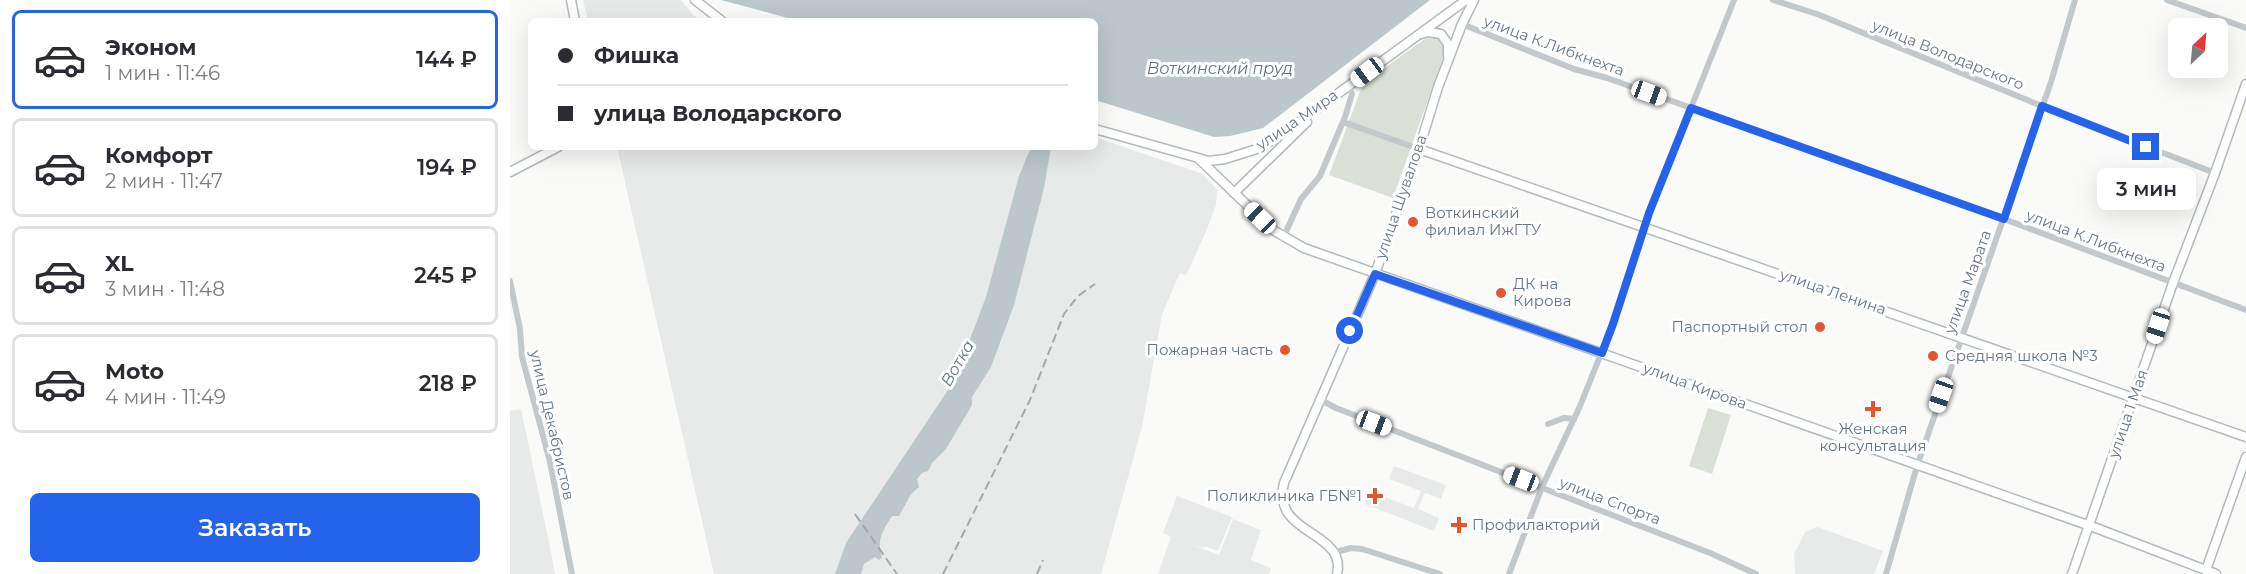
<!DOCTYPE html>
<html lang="ru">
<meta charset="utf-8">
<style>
:root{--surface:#fff;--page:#f2f2f3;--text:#2b2b33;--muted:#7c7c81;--line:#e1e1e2;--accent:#2563eb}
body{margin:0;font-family:Montserrat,sans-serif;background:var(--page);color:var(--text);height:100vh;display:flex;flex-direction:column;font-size:22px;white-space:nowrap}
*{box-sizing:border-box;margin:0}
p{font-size:20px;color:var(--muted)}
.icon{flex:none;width:33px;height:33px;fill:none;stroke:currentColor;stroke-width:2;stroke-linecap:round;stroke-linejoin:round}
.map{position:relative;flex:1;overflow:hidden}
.panel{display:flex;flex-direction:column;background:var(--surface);width:510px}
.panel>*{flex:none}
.hud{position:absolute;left:18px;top:18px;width:570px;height:132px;border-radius:9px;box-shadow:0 6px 24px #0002;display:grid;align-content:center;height:132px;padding:0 30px;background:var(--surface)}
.needle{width:39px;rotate:26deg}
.buttons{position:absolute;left:1658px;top:18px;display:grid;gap:12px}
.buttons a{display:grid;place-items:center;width:60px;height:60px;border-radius:9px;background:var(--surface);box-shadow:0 6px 24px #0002;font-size:30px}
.end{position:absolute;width:27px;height:27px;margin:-14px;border:8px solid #2563eb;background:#fff;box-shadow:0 0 0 3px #fff}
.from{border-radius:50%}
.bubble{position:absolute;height:42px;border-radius:9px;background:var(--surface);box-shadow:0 6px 24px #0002;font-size:20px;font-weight:600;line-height:42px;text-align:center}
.car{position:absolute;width:18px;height:36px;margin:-18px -9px;border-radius:8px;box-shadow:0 0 4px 2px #0007;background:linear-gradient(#fff 24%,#345 0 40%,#fff 0 76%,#345 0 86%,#fff 0)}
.hud b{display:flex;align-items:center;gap:21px;height:57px;font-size:22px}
.hud b+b{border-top:2px solid var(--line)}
.hud i{width:15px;height:15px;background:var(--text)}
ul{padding:10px 0 0;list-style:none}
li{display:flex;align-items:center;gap:18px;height:99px;margin:0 12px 9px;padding:0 18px;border:3px solid var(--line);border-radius:9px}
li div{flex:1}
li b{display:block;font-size:22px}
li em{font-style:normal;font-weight:600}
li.selected{border-color:var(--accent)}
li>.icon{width:54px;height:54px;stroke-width:1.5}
.action{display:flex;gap:12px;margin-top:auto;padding:12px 30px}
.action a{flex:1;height:69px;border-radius:9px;background:var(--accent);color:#fff;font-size:24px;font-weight:600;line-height:69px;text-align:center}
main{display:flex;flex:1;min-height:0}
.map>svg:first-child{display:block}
</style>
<main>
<section class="panel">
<ul>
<li class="selected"><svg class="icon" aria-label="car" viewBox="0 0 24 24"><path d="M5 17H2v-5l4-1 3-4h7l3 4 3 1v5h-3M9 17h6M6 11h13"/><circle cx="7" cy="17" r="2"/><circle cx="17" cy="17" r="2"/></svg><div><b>Эконом</b><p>1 мин · 11:46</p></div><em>144 ₽</em></li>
<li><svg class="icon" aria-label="car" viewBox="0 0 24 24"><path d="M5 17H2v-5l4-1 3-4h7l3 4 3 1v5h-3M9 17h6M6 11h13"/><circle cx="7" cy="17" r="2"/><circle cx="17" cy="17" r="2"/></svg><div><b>Комфорт</b><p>2 мин · 11:47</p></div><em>194 ₽</em></li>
<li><svg class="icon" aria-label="car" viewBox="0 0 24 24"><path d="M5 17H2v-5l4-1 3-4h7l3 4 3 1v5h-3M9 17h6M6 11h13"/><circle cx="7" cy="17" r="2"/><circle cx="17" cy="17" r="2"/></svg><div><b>XL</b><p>3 мин · 11:48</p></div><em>245 ₽</em></li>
<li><svg class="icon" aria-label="car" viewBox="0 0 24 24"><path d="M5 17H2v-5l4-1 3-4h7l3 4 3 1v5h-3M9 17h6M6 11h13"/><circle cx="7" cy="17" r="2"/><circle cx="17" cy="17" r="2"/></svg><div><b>Moto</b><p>4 мин · 11:49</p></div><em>218 ₽</em></li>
</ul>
<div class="action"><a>Заказать</a></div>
</section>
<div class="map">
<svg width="1736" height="574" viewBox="0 0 1736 574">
<rect width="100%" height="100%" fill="#fafaf8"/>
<g fill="#e8e9e9">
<path d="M73,0H171L184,16L194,21H78Z"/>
<path d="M585,137L693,174L707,190L706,205L697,229L676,276L670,273L652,314L632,427L591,574H204L107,147H585Z"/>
<path d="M11,409L41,552L45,574H0V411Z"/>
<path d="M884,466L936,485L931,499L915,493L908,509L929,518L924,531L855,504L860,492L904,508L911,491L879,479Z"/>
<path d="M667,496L722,517L708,551L695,546L694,548L683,545L709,555L723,519L751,530L741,560L761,568L759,574H648L661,537L653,533Z"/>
<path d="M1308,527L1373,551L1364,574H1285L1284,554L1295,532Z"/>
</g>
<g fill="#dadfd7">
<path d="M916,38H932L935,52L883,198L819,175L851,89L876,67Z"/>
<path d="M1198,408L1221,415L1202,474L1179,466Z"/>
</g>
<g fill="#bbc7cb">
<path d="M211,0H920L753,128L720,136L704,137L585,100V21H289Z"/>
<path d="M521,147H541L534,188L504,305L481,367L462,397V405L436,449L422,463L418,471L412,473L407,479L409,487L401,494L389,516H382C373,530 366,540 372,557L369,560L365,557L354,564L351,574H325L336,543L444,381L476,297L509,176Z"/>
</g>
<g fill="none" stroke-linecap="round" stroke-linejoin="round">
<defs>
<g id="secondary">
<path d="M61,0L65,21"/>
<path d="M185,0L212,21"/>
<path d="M911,34L918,32L931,34L938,44V56"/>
<path d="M585,129L699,161L715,159L750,148L778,130L956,0"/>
<path d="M909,149L1736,437"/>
<path d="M689,159L763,230L794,248L1586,528L1706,574"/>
<path d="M0,172L48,147"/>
<path d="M724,193L797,122"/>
<path d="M1696,570L1736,457"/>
<path d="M827,574C837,530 761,536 774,483L865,274L909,149L928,87L952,24L964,0"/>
<path d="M1562,574L1663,283L1705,173L1736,84"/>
</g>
</defs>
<use href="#secondary" stroke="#b3babf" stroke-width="11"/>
<g stroke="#c3c8cc" stroke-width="6">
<path d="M1263,0L1307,14L1532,106L1705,173"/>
<path d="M1657,0L1736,28"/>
<path d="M952,24L1064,69L1097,78L1494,219L1736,310"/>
<path d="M836,123L909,149"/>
<path d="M773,238L791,199L810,176L835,117L842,94L838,86"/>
<path d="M0,281L10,329L12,357L40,462L62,574"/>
<path d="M811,400L826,408L1200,553L1246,574"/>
<path d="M1038,424L1054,418L1064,419"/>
<path d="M826,552L841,548L852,549L930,574"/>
<path d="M999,574L1032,487L1070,406L1103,324L1139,213L1224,0"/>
<path d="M1376,574L1407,466L1541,82L1565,0"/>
</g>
<use href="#secondary" stroke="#fff" stroke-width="8"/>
<g stroke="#a2aab0" stroke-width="2" stroke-dasharray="9 4.5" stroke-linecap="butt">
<path d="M345,514L387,574"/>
<path d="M433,574L520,400L554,314L568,296L585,284"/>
<path d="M527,574L533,560"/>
</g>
</g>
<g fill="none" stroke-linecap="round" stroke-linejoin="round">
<path stroke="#2563eb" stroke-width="8" d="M840,331L865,274L1092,353L1103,324L1139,213L1181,108L1494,219L1532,106L1636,147"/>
</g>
<g fill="#e4572e" stroke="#fff" stroke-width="2">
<circle cx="903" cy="222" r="6"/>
<circle cx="991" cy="293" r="6"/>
<circle cx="1310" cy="327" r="6"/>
<circle cx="775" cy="350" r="6"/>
<circle cx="1423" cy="356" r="6"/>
<path d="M1360 400h6v6h6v6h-6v6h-6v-6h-6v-6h6z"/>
<path d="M862 487h6v6h6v6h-6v6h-6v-6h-6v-6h6z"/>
<path d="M946 516h6v6h6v6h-6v6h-6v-6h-6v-6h6z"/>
</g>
<g text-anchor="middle" stroke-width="6" stroke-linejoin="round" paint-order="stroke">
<g font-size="15" fill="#657683" stroke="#fff">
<text transform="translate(1044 46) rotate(20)" y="5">улица К.Либкнехта</text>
<text transform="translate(1438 55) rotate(22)" y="5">улица Володарского</text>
<text transform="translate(787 120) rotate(-34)" y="5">улица Мира</text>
<text transform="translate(891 197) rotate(-71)" y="5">улица Шувалова</text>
<text transform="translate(1586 241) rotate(21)" y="5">улица К.Либкнехта</text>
<text transform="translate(1458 282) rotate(-70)" y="5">улица Марата</text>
<text transform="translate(1323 292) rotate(19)" y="5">улица Ленина</text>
<text transform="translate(1185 386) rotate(20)" y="5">улица Кирова</text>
<text transform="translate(1618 414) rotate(-71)" y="5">улица 1 Мая</text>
<text transform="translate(42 425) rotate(77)" y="5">улица Декабристов</text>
<text transform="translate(1100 501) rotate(21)" y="5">улица Спорта</text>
</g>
<g font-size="15" fill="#657683" stroke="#fff" text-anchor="start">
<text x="915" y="218">Воткинский<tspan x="915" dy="17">филиал ИжГТУ</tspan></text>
<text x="1003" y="289">ДК на<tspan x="1003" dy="17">Кирова</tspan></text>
<text x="1298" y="332" text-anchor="end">Паспортный стол</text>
<text x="763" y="355" text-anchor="end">Пожарная часть</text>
<text x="1435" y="361">Средняя школа №3</text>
<text x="1363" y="434" text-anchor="middle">Женская<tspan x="1363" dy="17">консультация</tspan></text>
<text x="852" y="501" text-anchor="end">Поликлиника ГБ№1</text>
<text x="962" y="530">Профилакторий</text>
</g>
<g font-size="16" font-style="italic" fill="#60757c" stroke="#fff">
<text x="710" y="74">Воткинский пруд</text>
<text transform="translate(447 363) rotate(-60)" y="6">Вотка</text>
</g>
</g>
</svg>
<div class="buttons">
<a><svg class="needle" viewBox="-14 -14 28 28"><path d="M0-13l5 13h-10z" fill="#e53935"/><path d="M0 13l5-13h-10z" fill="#7c7c81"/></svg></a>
</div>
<i class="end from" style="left:840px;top:331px"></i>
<i class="end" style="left:1636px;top:147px"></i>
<div class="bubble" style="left:1587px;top:168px;width:99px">3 мин</div>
<i class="car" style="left:857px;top:72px;rotate:233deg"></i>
<i class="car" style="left:1139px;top:93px;rotate:110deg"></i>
<i class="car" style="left:750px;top:218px;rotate:314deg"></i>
<i class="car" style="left:1648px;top:326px;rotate:198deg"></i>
<i class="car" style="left:1431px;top:395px;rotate:199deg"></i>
<i class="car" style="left:864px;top:423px;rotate:111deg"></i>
<i class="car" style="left:1011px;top:479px;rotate:291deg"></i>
<div class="hud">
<b><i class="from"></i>Фишка</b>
<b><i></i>улица Володарского</b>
</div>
</div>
</main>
